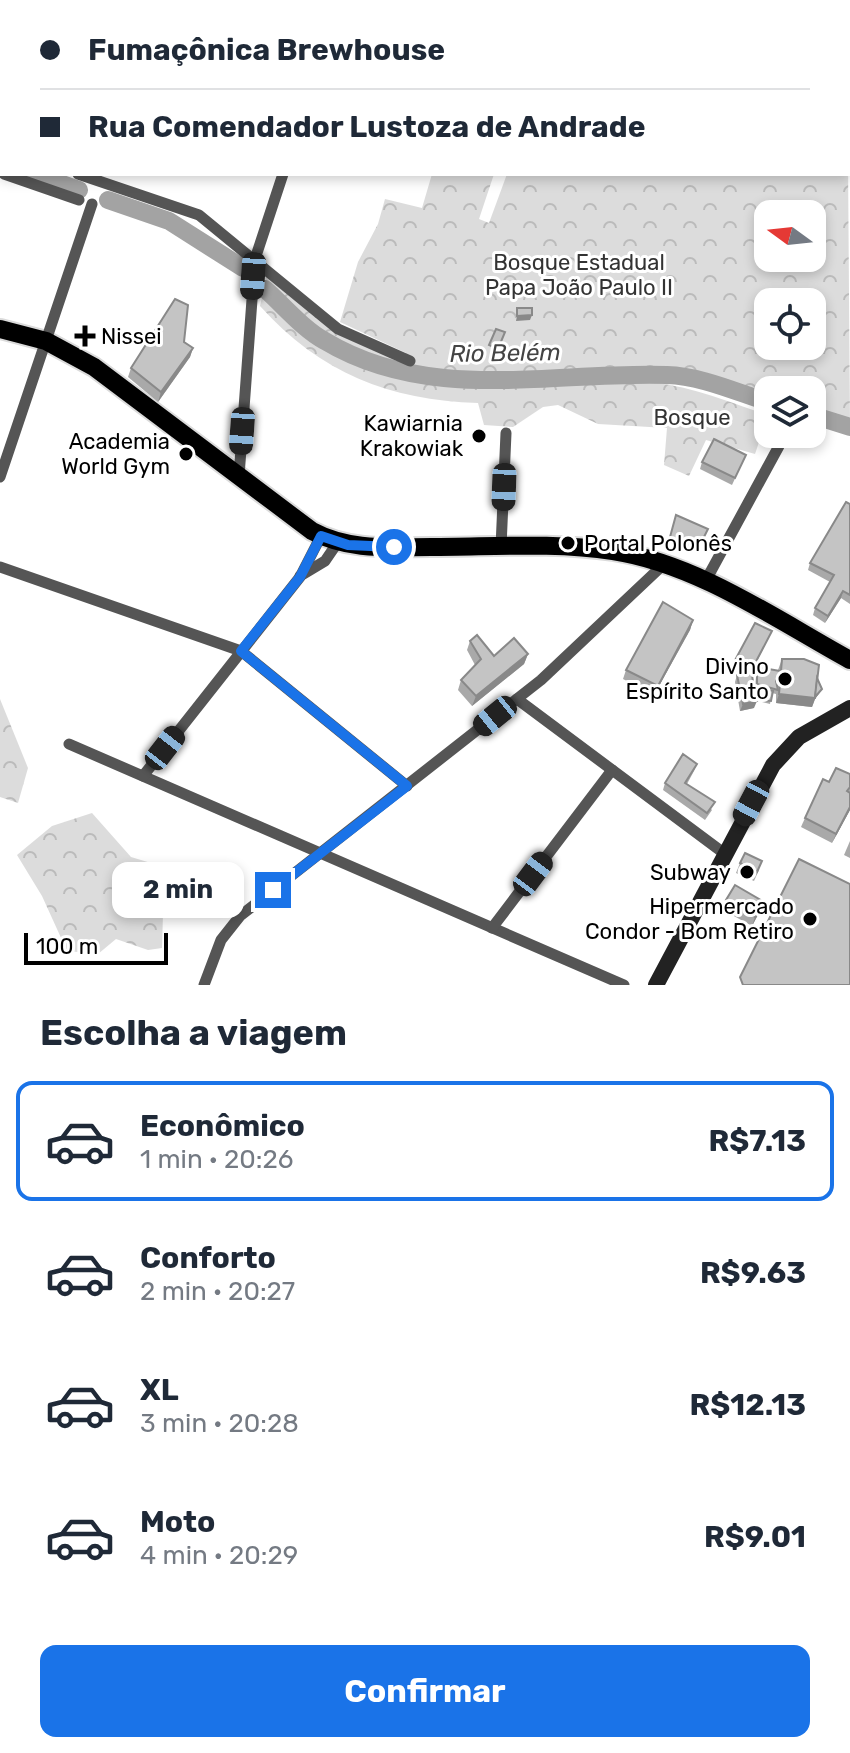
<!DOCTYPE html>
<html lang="pt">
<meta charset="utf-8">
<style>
:root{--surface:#fff;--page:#f6f6f7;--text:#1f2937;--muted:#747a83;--line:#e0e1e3;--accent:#1a73e8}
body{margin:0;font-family:Rubik,sans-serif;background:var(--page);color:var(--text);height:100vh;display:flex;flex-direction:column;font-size:30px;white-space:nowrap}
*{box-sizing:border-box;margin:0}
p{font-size:26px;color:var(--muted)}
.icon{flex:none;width:44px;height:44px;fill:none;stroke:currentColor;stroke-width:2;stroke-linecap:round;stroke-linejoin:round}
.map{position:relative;height:985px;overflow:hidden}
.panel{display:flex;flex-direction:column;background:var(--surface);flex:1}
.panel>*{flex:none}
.top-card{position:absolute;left:0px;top:0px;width:850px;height:176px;box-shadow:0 4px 12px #0003;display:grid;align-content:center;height:176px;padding:0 40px;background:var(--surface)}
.needle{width:52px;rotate:285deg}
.controls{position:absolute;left:754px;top:200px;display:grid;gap:16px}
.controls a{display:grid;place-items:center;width:72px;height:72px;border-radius:16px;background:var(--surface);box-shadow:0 4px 12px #0003;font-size:40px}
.scale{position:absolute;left:24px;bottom:20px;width:144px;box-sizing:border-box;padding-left:8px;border:4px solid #000;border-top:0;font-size:22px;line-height:28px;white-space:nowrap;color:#000;-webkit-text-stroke:6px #fff;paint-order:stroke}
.end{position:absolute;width:36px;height:36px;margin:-18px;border:10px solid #1a73e8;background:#fff;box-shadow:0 0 0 4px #fff}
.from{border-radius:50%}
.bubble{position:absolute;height:56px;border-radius:16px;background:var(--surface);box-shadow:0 4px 12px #0003;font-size:26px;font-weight:700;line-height:56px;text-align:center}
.car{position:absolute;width:24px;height:48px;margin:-24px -12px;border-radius:10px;box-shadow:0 0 6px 2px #0007;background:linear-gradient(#222 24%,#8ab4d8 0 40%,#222 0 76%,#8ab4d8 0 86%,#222 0)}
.top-card b{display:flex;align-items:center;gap:28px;height:76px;font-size:30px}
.top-card b+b{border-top:2px solid var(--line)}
.top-card i{width:20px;height:20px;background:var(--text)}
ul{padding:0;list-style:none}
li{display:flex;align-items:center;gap:24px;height:120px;margin:0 16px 12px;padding:0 24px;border:4px solid transparent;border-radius:16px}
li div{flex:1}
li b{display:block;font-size:30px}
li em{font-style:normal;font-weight:700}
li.active{border-color:var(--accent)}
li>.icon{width:72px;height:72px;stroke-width:1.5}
h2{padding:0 40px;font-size:36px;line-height:96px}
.button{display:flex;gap:16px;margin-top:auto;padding:16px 40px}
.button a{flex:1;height:92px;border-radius:16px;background:var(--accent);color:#fff;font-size:32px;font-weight:700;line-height:92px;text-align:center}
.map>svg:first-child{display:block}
</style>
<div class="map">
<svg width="850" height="985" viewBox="0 0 850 985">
<defs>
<pattern id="forest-crowns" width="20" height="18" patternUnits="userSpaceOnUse" patternTransform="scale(2)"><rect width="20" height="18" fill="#dcdcdc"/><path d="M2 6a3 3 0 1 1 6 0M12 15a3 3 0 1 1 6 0" fill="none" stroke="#bbb"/></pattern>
</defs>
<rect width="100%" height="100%" fill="#fff"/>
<g fill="url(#forest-crowns)" fill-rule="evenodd">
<path d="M848,160L850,424L812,412V390H768V398L694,374L669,371L452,375L419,372L400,367L406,353L340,322L358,262L378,224L385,199L422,208L432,174H494L479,219L489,223L507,174H848ZM768,214H812V258H768ZM768,302H812V346H768Z"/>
<path d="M267,276L394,359L393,375C477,393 560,377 644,382C687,384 728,402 768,415L755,454L706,440L689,476L664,465L667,428L598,424L558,405L543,407L513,427L484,425L478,403C389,400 320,373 260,306Z"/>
<path d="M0,699L28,768L18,803L0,797Z"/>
<path d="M92,813L131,857L151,863L171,886L163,914L162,948L148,950L116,939L98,954L67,951L42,896L17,855L52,826Z"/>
</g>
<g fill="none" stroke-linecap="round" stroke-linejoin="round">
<g stroke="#a3a3a3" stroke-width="18">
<path d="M0,162L2,163"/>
<path d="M34,174L79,190"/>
<path d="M108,200L169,221L243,268"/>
<path d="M265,289C284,306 303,329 325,341C430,404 552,371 667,375C701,376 736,392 768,402"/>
<path d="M812,415L850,427"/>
</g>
<defs>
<path id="primary" d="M0,329L46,341L94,367L312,531C349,551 390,547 431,547C491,547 554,542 613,551C698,564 777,620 850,660"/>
</defs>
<use href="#primary" stroke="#dbdbdb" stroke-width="22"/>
<g stroke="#555" stroke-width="11">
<path d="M144,0L150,2"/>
<path d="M160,2V0"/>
<path d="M341,2V0"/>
<path d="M484,2L485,0"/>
<path d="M637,2L638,0"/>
<path d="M0,27L2,28"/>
<path d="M0,148L2,149"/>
<path d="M4,174L79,200"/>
<path d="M78,174L199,215L338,329L410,361"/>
<path d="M239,476L255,259L283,174"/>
<path d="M0,477L92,204"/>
<path d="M501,547L506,433"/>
<path d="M0,567L241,651L407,786"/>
<path d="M300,576L325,561L338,542"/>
<path d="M705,582L779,446"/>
<path d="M517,699L725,854"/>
<path d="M69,744L624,985"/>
<path d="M143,776L300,577L321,536"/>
<path d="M492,928L612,770"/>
<path d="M204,985L221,940L240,916L541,680L664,564"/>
</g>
<path stroke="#222" stroke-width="16" d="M656,985L773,765L799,737L850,708"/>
<use href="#primary" stroke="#000" stroke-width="18"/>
</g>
<g fill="#a9a9a9">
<path d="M497,0H551L550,2H503Z"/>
<path d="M193,348L190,357L158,402L128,377L131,368Z"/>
<path d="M746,455L732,485L700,469L702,462Z"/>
<path d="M850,504V604L841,598L825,623L813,615L815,608L830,582L808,570L810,563Z"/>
<path d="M676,515L706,533L698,551L669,541Z"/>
<path d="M693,620L690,630L654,695L623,679L626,670Z"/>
<path d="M772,631L751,673L754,708L740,711L735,682L737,675L740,674L732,669L734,662Z"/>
<path d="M470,641L494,656L528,654L524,664L472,706L458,690L461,680L475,665L467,650Z"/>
<path d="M782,659L817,678L821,691L815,699L812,707L776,703V694L772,693L770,704L762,702L765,691L755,688L756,677L757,672L778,670Z"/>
<path d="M697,764L694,771L687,784L712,810L705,820L663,790L665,783Z"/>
<path d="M850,774V810L832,843L801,827L805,818L829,782Z"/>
<path d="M850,841V858L844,855Z"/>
<path d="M740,863L759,870L754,881L736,873Z"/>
<path d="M726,900L760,911L752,926L723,910Z"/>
</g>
<g fill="#898989">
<path d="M532,315L530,320L516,321L517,316Z"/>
<path d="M193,348L190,357L158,402L161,392Z"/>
<path d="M843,591L841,598L825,623L828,616Z"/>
<path d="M693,620L690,630L654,695L658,686Z"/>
<path d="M528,654L524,664L472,706L476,696Z"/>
<path d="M822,689L815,699L812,707L776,703L779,694Z"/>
<path d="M757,701L754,708L740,711L743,704Z"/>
<path d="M850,807V810L832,843L836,834Z"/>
<path d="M764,902L760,911L752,926L755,917Z"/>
</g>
<g fill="#c4c4c4" stroke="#898989" stroke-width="2">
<path d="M585,0H598L604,2H585Z"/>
<path d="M175,299L188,305L184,342L193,348L161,392L131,368Z"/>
<path d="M517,308H532V315L517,316Z"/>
<path d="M496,329L505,332L498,349L489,345Z"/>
<path d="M714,439L746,455L735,478L702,462Z"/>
<path d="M846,502L850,504V595L843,591L828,616L815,608L834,575L810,563Z"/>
<path d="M676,515L708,529L699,547L670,537Z"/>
<path d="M663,602L693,620L658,686L626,670Z"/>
<path d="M755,623L772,631L751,671L734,662Z"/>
<path d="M477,635L494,656L514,638L528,654L476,696L461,680L481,659L470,641Z"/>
<path d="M782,659H804L819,665L815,698L779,694Z"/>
<path d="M763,668L780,671L776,681L778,690L757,684V672Z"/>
<path d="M751,671L757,701L743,704L737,675Z"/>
<path d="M817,678L822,689L815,697Z"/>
<path d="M765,689L773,691L771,701L763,700Z"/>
<path d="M683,754L697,764L685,783L715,802L707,813L665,783Z"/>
<path d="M836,768L850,774V787L847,791L850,793V807L836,834L805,818L823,779L829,782Z"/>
<path d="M745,853L762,861L757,872L740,863Z"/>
<path d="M799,859L850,884V985H743L740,977Z"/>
<path d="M735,885L764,902L755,917L726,900Z"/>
</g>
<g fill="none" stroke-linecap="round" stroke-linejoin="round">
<path stroke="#1a73e8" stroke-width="10" d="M273,890L407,786L241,651L300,577L321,536L348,545L394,547"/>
</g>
<g fill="#000" stroke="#fff" stroke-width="3">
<path d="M81 324h8v8h8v8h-8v8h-8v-8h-8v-8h8z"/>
<circle cx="479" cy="436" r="8"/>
<circle cx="186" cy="454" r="8"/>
<circle cx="568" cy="543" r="8"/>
<circle cx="785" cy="679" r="8"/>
<circle cx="747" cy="872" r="8"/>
<circle cx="810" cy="919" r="8"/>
</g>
<g text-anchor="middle" stroke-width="6" stroke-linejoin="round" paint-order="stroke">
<g font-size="22" fill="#333" stroke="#fff">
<text x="579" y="270">Bosque Estadual<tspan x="579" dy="25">Papa João Paulo II</tspan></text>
<text x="692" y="425">Bosque</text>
</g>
<g font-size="22" fill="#000" stroke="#fff" text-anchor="end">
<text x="101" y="344" text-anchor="start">Nissei</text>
<text x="463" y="431">Kawiarnia<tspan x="463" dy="25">Krakowiak</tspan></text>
<text x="170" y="449">Academia<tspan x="170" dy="25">World Gym</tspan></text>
<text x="584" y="551" text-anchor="start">Portal Polonês</text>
<text x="769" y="674">Divino<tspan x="769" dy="25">Espírito Santo</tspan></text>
<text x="731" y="880">Subway</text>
<text x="794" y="914">Hipermercado<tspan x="794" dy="25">Condor - Bom Retiro</tspan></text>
</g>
<g font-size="24" font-style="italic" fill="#444" stroke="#fff">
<text transform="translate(505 353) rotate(-1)" y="8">Rio Belém</text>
</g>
</g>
</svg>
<div class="controls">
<a><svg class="needle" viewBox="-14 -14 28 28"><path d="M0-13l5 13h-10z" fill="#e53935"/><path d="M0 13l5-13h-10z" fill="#747a83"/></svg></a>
<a><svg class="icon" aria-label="locate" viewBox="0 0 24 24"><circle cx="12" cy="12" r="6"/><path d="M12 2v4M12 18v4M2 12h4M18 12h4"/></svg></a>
<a><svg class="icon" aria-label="layers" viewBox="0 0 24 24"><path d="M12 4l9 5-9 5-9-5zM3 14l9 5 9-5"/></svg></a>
</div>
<div class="scale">100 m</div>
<i class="end from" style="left:394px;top:547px"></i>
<i class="end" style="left:273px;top:890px"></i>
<div class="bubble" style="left:112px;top:862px;width:132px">2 min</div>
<i class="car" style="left:253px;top:276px;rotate:184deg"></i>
<i class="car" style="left:242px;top:431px;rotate:184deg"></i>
<i class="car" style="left:504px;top:487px;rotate:182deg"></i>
<i class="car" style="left:495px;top:716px;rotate:231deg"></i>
<i class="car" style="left:165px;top:748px;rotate:38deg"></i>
<i class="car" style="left:751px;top:803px;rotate:208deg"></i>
<i class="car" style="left:533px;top:874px;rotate:37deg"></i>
<div class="top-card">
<b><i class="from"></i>Fumaçônica Brewhouse</b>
<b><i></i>Rua Comendador Lustoza de Andrade</b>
</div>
</div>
<section class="panel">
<h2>Escolha a viagem</h2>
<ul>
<li class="active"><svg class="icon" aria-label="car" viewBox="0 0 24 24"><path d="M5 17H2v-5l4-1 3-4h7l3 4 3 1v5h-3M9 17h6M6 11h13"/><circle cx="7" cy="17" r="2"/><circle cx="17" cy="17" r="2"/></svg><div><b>Econômico</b><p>1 min · 20:26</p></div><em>R$7.13</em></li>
<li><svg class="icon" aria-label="car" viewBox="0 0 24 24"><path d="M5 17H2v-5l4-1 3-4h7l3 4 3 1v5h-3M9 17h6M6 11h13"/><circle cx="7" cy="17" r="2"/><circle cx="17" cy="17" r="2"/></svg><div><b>Conforto</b><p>2 min · 20:27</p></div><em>R$9.63</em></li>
<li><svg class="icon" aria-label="car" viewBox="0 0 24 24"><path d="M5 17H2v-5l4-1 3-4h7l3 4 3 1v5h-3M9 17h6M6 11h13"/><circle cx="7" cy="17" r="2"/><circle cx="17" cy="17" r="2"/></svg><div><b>XL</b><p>3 min · 20:28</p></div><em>R$12.13</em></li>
<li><svg class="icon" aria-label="car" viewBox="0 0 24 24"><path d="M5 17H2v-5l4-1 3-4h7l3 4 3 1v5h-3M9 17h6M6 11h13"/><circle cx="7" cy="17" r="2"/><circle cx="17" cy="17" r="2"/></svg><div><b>Moto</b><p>4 min · 20:29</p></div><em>R$9.01</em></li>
</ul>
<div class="button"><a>Confirmar</a></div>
</section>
